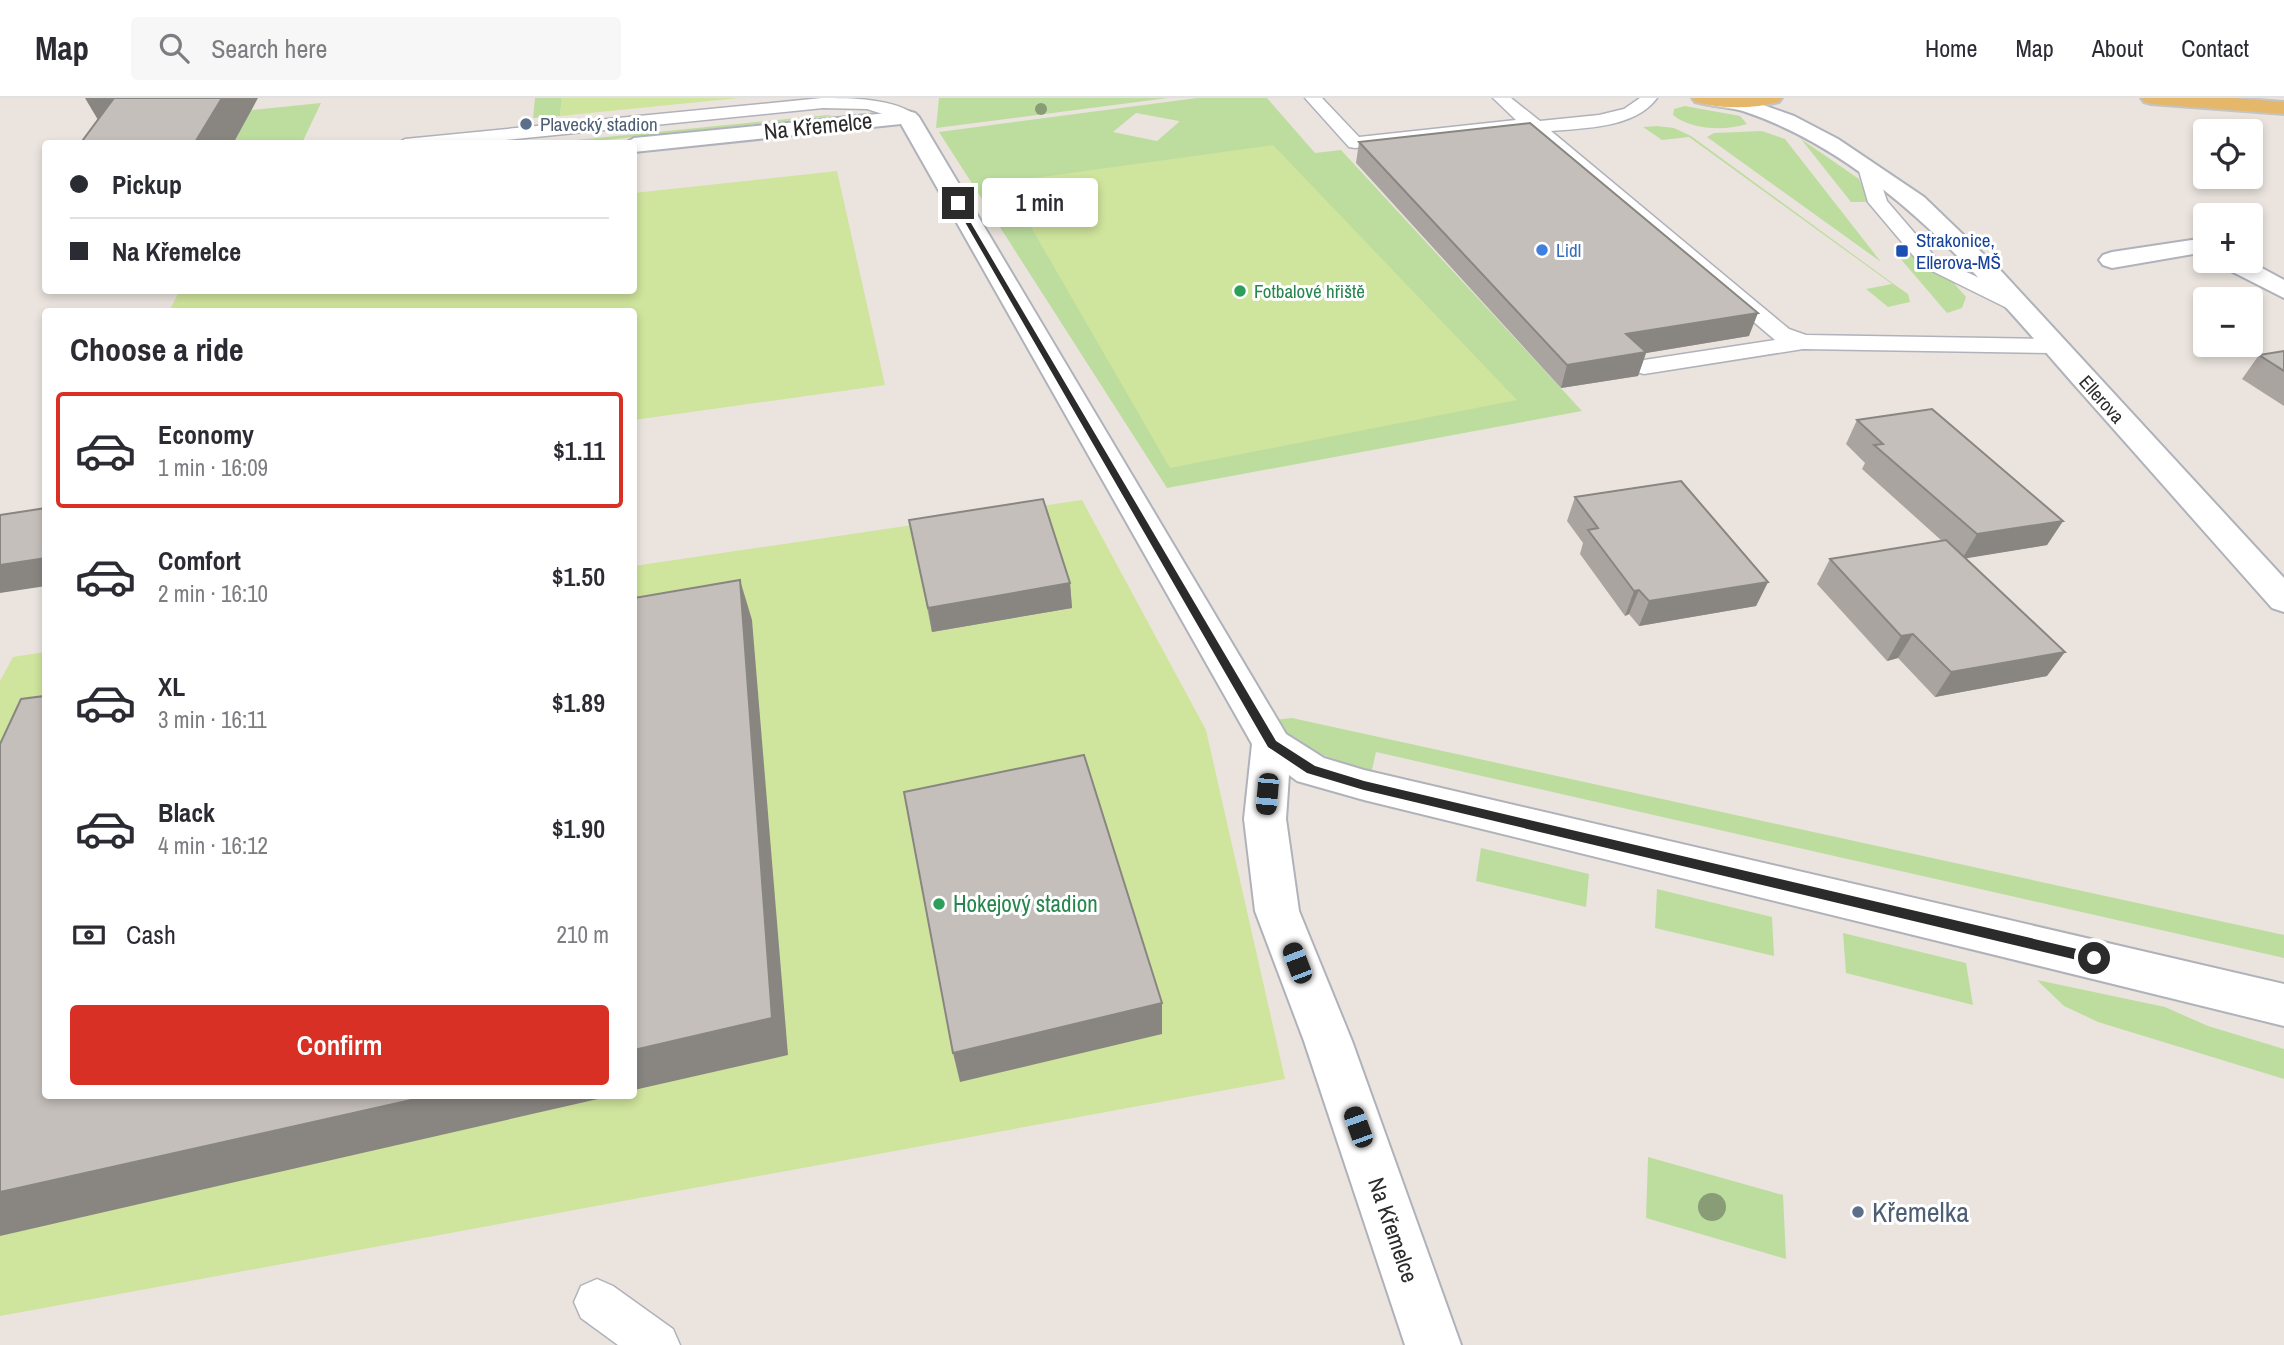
<!DOCTYPE html>
<meta charset="utf-8">
<style>
:root{--surface:#fff;--page:#f7f7f7;--text:#2b2b33;--muted:#7c7c81;--line:#e1e1e2;--accent:#d93025}
body{margin:0;font-family:"Archivo Narrow",sans-serif;background:var(--page);color:var(--text);height:100vh;display:flex;flex-direction:column;font-size:26px;white-space:nowrap}
*{box-sizing:border-box;margin:0}
p{font-size:23px;color:var(--muted)}
.icon{flex:none;width:38px;height:38px;fill:none;stroke:currentColor;stroke-width:2;stroke-linecap:round;stroke-linejoin:round}
.map{position:relative;flex:1;overflow:hidden}
.details{position:absolute;left:42px;top:210px;width:595px;height:791px;display:flex;flex-direction:column;background:var(--surface);border-radius:7px;box-shadow:0 4px 10px #0003}
.details>*{flex:none}
.top-card{position:absolute;left:42px;top:42px;width:595px;height:154px;border-radius:7px;box-shadow:0 4px 10px #0003;display:grid;align-content:center;height:154px;padding:0 28px;background:var(--surface)}
.buttons{position:absolute;left:2193px;top:21px;display:grid;gap:14px}
.buttons a{display:grid;place-items:center;width:70px;height:70px;border-radius:7px;background:var(--surface);box-shadow:0 4px 10px #0003;font-size:35px}
.end{position:absolute;width:32px;height:32px;margin:-16px;border:9px solid #2b2b2b;background:#fff;box-shadow:0 0 0 4px #fff}
.from{border-radius:50%}
.bubble{position:absolute;height:49px;border-radius:7px;background:var(--surface);box-shadow:0 4px 10px #0003;font-size:23px;font-weight:600;line-height:49px;text-align:center}
.car{position:absolute;width:21px;height:42px;margin:-21px -10px;border-radius:9px;box-shadow:0 0 5px 2px #0007;background:linear-gradient(#222 24%,#8ab4d8 0 40%,#222 0 76%,#8ab4d8 0 86%,#222 0)}
.top-card b{display:flex;align-items:center;gap:24px;height:66px;font-size:26px}
.top-card b+b{border-top:2px solid var(--line)}
.top-card i{width:18px;height:18px;background:var(--text)}
ul{padding:0;list-style:none}
li{display:flex;align-items:center;gap:21px;height:116px;margin:0 14px 10px;padding:0 14px;border:4px solid transparent;border-radius:7px}
li div{flex:1}
li b{display:block;font-size:26px}
li em{font-style:normal;font-weight:600}
li.on{border-color:var(--accent)}
li>.icon{width:63px;height:63px;stroke-width:1.5}
h2{padding:0 28px;font-size:32px;line-height:84px}
.pay{display:flex;align-items:center;gap:18px;height:77px;padding:0 28px;font-size:26px}
.pay p{margin-inline-start:auto}
.action{display:flex;gap:14px;margin-top:auto;padding:14px 28px}
.action a{flex:1;height:80px;border-radius:7px;background:var(--accent);color:#fff;font-size:28px;font-weight:600;line-height:80px;text-align:center}
header{display:flex;align-items:center;gap:42px;box-sizing:border-box;height:98px;padding:0 35px;background:var(--surface);border-bottom:2px solid var(--line)}
header strong{font-size:33px}
nav{display:flex;gap:38px;margin-inline-start:auto;font-size:24px}
.search{width:490px;height:63px;background:var(--page);display:flex;align-items:center;gap:18px;box-sizing:border-box;padding:0 24px;border-radius:7px;color:var(--muted);font-size:26px}
.map>svg:first-child{display:block}
</style>
<header>
<strong>Map</strong>
<div class="search"><svg class="icon" aria-label="search" viewBox="0 0 24 24"><circle cx="10" cy="10" r="6"/><path d="M15 15l6 6"/></svg>Search here</div>
<nav><a>Home</a><a>Map</a><a>About</a><a>Contact</a></nav>
</header>
<div class="map">
<svg width="2284" height="1247" viewBox="0 0 2284 1247">
<rect width="100%" height="100%" fill="#ebe4de"/>
<g fill="#bddd9f" fill-rule="evenodd">
<path d="M535,0H562L560,18L533,20Z"/>
<path d="M939,0H1168L936,30Z"/>
<path d="M1197,0H1267L1315,55L1341,52L1582,313L1167,390L939,34ZM1136,15L1179,23V24L1157,43L1113,34Z"/>
<path d="M321,5L302,45L233,46L251,12Z"/>
<path d="M1685,8L1740,18L1747,26C1725,33 1691,32 1673,17L1674,11Z"/>
<path d="M828,17L832,18L577,45H546Z"/>
<path d="M1657,28L1674,30L1691,38L1895,187L1908,196L1910,204L1888,209L1866,191L1892,186L1689,39L1662,42L1643,29Z"/>
<path d="M1762,33L1785,41L1881,164L1707,39L1714,35Z"/>
<path d="M1801,41L1859,81L1868,104H1851Z"/>
<path d="M1911,156L1951,182L1966,199L1962,210L1947,215L1899,159Z"/>
<path d="M1292,620L2284,837V860L1376,654L1371,676L1301,648L1273,622Z"/>
<path d="M1481,750L1589,776L1586,809L1476,783Z"/>
<path d="M1657,791L1772,819L1774,858L1655,830Z"/>
<path d="M1843,835L1966,865L1973,907L1846,875Z"/>
<path d="M2037,882L2165,909L2208,928L2284,951V981L2098,924L2064,908Z"/>
<path d="M1648,1059L1783,1097L1786,1161L1646,1120Z"/>
</g>
<g fill="#cfe49c">
<path d="M562,0H739L560,18Z"/>
<path d="M1273,47L1517,302L1170,370L1005,84Z"/>
<path d="M837,73L885,287L634,322V214L169,213L180,192H634V95Z"/>
<path d="M1082,402L1206,632L1285,981L0,1218V583L13,559L45,554L46,998H634V468Z"/>
</g>
<g fill="none" stroke-linecap="round" stroke-linejoin="round">
<defs>
<g id="lane">
<path d="M822,0C848,0 898,0 917,19L908,24L867,11L823,10L465,46H396L405,41Z"/>
<path d="M1305,0H1322L1359,39L1516,22L1493,0H1511L1540,23L1599,17L1624,11L1640,0H1657C1635,30 1585,30 1551,33L1789,231L1806,237L2055,241L2063,243L2066,248L2063,253L2055,255L1803,251L1644,276L1636,274L1632,269L1636,264L1644,262L1775,242L1527,31L1355,50L1349,49Z"/>
<path d="M1868,67L1877,73L1887,103L1936,160L2025,201L2028,206L2025,211H2009L1922,168L1868,104L1859,73Z"/>
<path d="M597,1181L613,1188L673,1231L680,1247H618L581,1220L574,1204L581,1188Z"/>
</g>
<g id="street">
<path d="M908,13L915,15L919,19L1286,636L1324,660L1364,672L2284,886V928L1364,702L1297,683L1289,677L1286,721L1299,813L1352,943L1461,1247H1405L1304,943L1255,813L1244,721L1252,646L901,26L634,54V46H624L634,40Z"/>
<path d="M2205,140V154L2112,170L2103,167L2099,162L2103,157L2112,154Z"/>
<path d="M2218,163H2249L2284,182V200L2221,168Z"/>
</g>
<path id="secondary" d="M1699,0L1746,1L1794,18L1838,41L1924,99L2003,175L2284,480V514L2272,510C2207,437 2143,364 2078,291C1985,185 1883,60 1743,13C1730,9 1715,9 1702,5Z"/>
<g id="primary">
<path d="M1692,0H1782L1779,4C1753,11 1721,11 1695,4Z"/>
<path d="M2141,0H2234L2284,4V16L2151,6L2144,4Z"/>
</g>
</defs>
<use href="#lane" stroke="#afb2ba" stroke-width="3"/>
<use href="#street" stroke="#afb2ba" stroke-width="4"/>
<use href="#secondary" stroke="#afb2ba" stroke-width="4"/>
<use href="#primary" stroke="#c4c4c4" stroke-width="4"/>
<use href="#lane" fill="#fff" fill-rule="evenodd"/>
<use href="#street" fill="#fff" fill-rule="evenodd"/>
<use href="#secondary" fill="#fff" fill-rule="evenodd"/>
<use href="#primary" fill="#e5b76a" fill-rule="evenodd"/>
</g>
<g fill="#889c76">
<circle cx="1041" cy="11" r="6"/>
<circle cx="1712" cy="1109" r="14"/>
</g>
<g fill="#a9a4a0">
<path d="M1359,44L1749,238L1646,255L1638,278L1561,290L1356,65Z"/>
<path d="M2284,253V308L2242,281L2259,257Z"/>
<path d="M1857,322L2063,423L2047,447L1965,460L2047,578L1935,599L1898,560L1887,563L1817,486L1830,461L1942,443L1862,371L1865,365L1846,346Z"/>
<path d="M1575,399L1768,484L1756,508L1639,528L1629,516L1625,518L1580,456L1583,445L1567,423Z"/>
<path d="M909,422L1070,485L1072,510L932,534Z"/>
</g>
<g fill="#898682">
<path d="M85,0H128L101,27Z"/>
<path d="M222,0H258L233,46H194Z"/>
<path d="M1758,215L1749,238L1646,255L1638,278L1561,290L1567,267L1626,236Z"/>
<path d="M2063,423L2047,447L1962,461L1977,436Z"/>
<path d="M46,460V488L0,495V467Z"/>
<path d="M740,482L752,522L788,957L634,992V952Z"/>
<path d="M1768,484L1756,508L1639,528L1649,503Z"/>
<path d="M1070,485L1072,510L932,534L928,510Z"/>
<path d="M1639,492L1629,516L1625,518L1634,493Z"/>
<path d="M1913,536L1898,560L1887,563L1901,538Z"/>
<path d="M2065,554L2047,578L1935,599L1951,574Z"/>
<path d="M1162,905V936L960,984L953,955Z"/>
<path d="M429,998H611L0,1138V1094Z"/>
</g>
<g fill="#c4bfba" stroke="#898682" stroke-width="2">
<path d="M114,0H222L194,46H80Z"/>
<path d="M1530,25L1758,215L1626,236L1646,254L1567,267L1359,44Z"/>
<path d="M2284,253V273L2259,257Z"/>
<path d="M1932,311L2063,423L1977,436L1874,347L1883,346L1857,322Z"/>
<path d="M1681,383L1768,484L1649,503L1639,492L1634,493L1588,432L1598,430L1575,399Z"/>
<path d="M1043,401L1070,485L928,510L909,422Z"/>
<path d="M46,410V460L0,467V417Z"/>
<path d="M1946,442L2065,554L1951,574L1913,536L1901,538L1830,461Z"/>
<path d="M740,482L772,920L634,952V500Z"/>
<path d="M46,595V998H429L0,1094V646L21,601L44,598Z"/>
<path d="M1084,657L1162,905L953,955L904,694Z"/>
</g>
<path fill="#2b2b2b" d="M958,103L1276,643L1315,668L1364,683L2094,855L2099,856V865L2094,866L1364,692L1307,675L1268,649L954,105Z"/>
<g fill="#5c6f8a" stroke="#fff" stroke-width="2.5">
<circle cx="526" cy="26" r="7"/>
<circle cx="1858" cy="1114" r="7"/>
</g>
<circle fill="#3f7fe0" stroke="#fff" stroke-width="2.5" cx="1542" cy="152" r="7"/>
<rect fill="#1a4fb4" stroke="#fff" stroke-width="2.5" x="1895" y="146" width="14" height="14" rx="3.5"/>
<g fill="#2e9e5b" stroke="#fff" stroke-width="2.5">
<circle cx="1240" cy="193" r="7"/>
<circle cx="939" cy="806" r="7"/>
</g>
<g text-anchor="middle" stroke-width="6" stroke-linejoin="round" paint-order="stroke">
<g font-size="19" fill="#4e5e75" stroke="#fff" text-anchor="start">
<text x="540" y="33">Plavecký stadion</text>
</g>
<g font-size="19" fill="#164399" stroke="#fff" text-anchor="start">
<text x="1916" y="149">Strakonice,<tspan x="1916" dy="22">Ellerova-MŠ</tspan></text>
</g>
<g font-size="19" fill="#366cbe" stroke="#fff" text-anchor="start">
<text x="1556" y="159">Lidl</text>
</g>
<g font-size="19" fill="#27864d" stroke="#fff" text-anchor="start">
<text x="1254" y="200">Fotbalové hřiště</text>
</g>
<g font-size="19" fill="#2b2b2b" stroke="#fff">
<text transform="translate(2102 301) rotate(48)" y="7">Ellerova</text>
</g>
<g font-size="23" fill="#2b2b2b" stroke="#fff">
<text transform="translate(818 28) rotate(-6)" y="8">Na Křemelce</text>
<text transform="translate(1393 1132) rotate(71)" y="8">Na Křemelce</text>
</g>
<g font-size="23" fill="#27864d" stroke="#fff" text-anchor="start">
<text x="953" y="814">Hokejový stadion</text>
</g>
<g font-size="28" fill="#4e5e75" stroke="#fff" text-anchor="start">
<text x="1872" y="1124">Křemelka</text>
</g>
</g>
</svg>
<div class="buttons">
<a><svg class="icon" aria-label="locate" viewBox="0 0 24 24"><circle cx="12" cy="12" r="6"/><path d="M12 2v4M12 18v4M2 12h4M18 12h4"/></svg></a>
<a>+</a>
<a>−</a>
</div>
<i class="end from" style="left:2094px;top:860px"></i>
<i class="end" style="left:958px;top:105px"></i>
<div class="bubble" style="left:982px;top:80px;width:116px">1 min</div>
<i class="car" style="left:1267px;top:696px;rotate:185deg"></i>
<i class="car" style="left:1297px;top:865px;rotate:339deg"></i>
<i class="car" style="left:1358px;top:1029px;rotate:340deg"></i>
<div class="top-card">
<b><i class="from"></i>Pickup</b>
<b><i></i>Na Křemelce</b>
</div>
<section class="details">
<h2>Choose a ride</h2>
<ul>
<li class="on"><svg class="icon" aria-label="car" viewBox="0 0 24 24"><path d="M5 17H2v-5l4-1 3-4h7l3 4 3 1v5h-3M9 17h6M6 11h13"/><circle cx="7" cy="17" r="2"/><circle cx="17" cy="17" r="2"/></svg><div><b>Economy</b><p>1 min · 16:09</p></div><em>$1.11</em></li>
<li><svg class="icon" aria-label="car" viewBox="0 0 24 24"><path d="M5 17H2v-5l4-1 3-4h7l3 4 3 1v5h-3M9 17h6M6 11h13"/><circle cx="7" cy="17" r="2"/><circle cx="17" cy="17" r="2"/></svg><div><b>Comfort</b><p>2 min · 16:10</p></div><em>$1.50</em></li>
<li><svg class="icon" aria-label="car" viewBox="0 0 24 24"><path d="M5 17H2v-5l4-1 3-4h7l3 4 3 1v5h-3M9 17h6M6 11h13"/><circle cx="7" cy="17" r="2"/><circle cx="17" cy="17" r="2"/></svg><div><b>XL</b><p>3 min · 16:11</p></div><em>$1.89</em></li>
<li><svg class="icon" aria-label="car" viewBox="0 0 24 24"><path d="M5 17H2v-5l4-1 3-4h7l3 4 3 1v5h-3M9 17h6M6 11h13"/><circle cx="7" cy="17" r="2"/><circle cx="17" cy="17" r="2"/></svg><div><b>Black</b><p>4 min · 16:12</p></div><em>$1.90</em></li>
</ul>
<div class="pay"><svg class="icon" aria-label="cash" viewBox="0 0 24 24"><path d="M3 7h18v10H3z"/><circle cx="12" cy="12" r="2"/></svg>Cash<p>210 m</p></div>
<div class="action"><a>Confirm</a></div>
</section>
</div>
